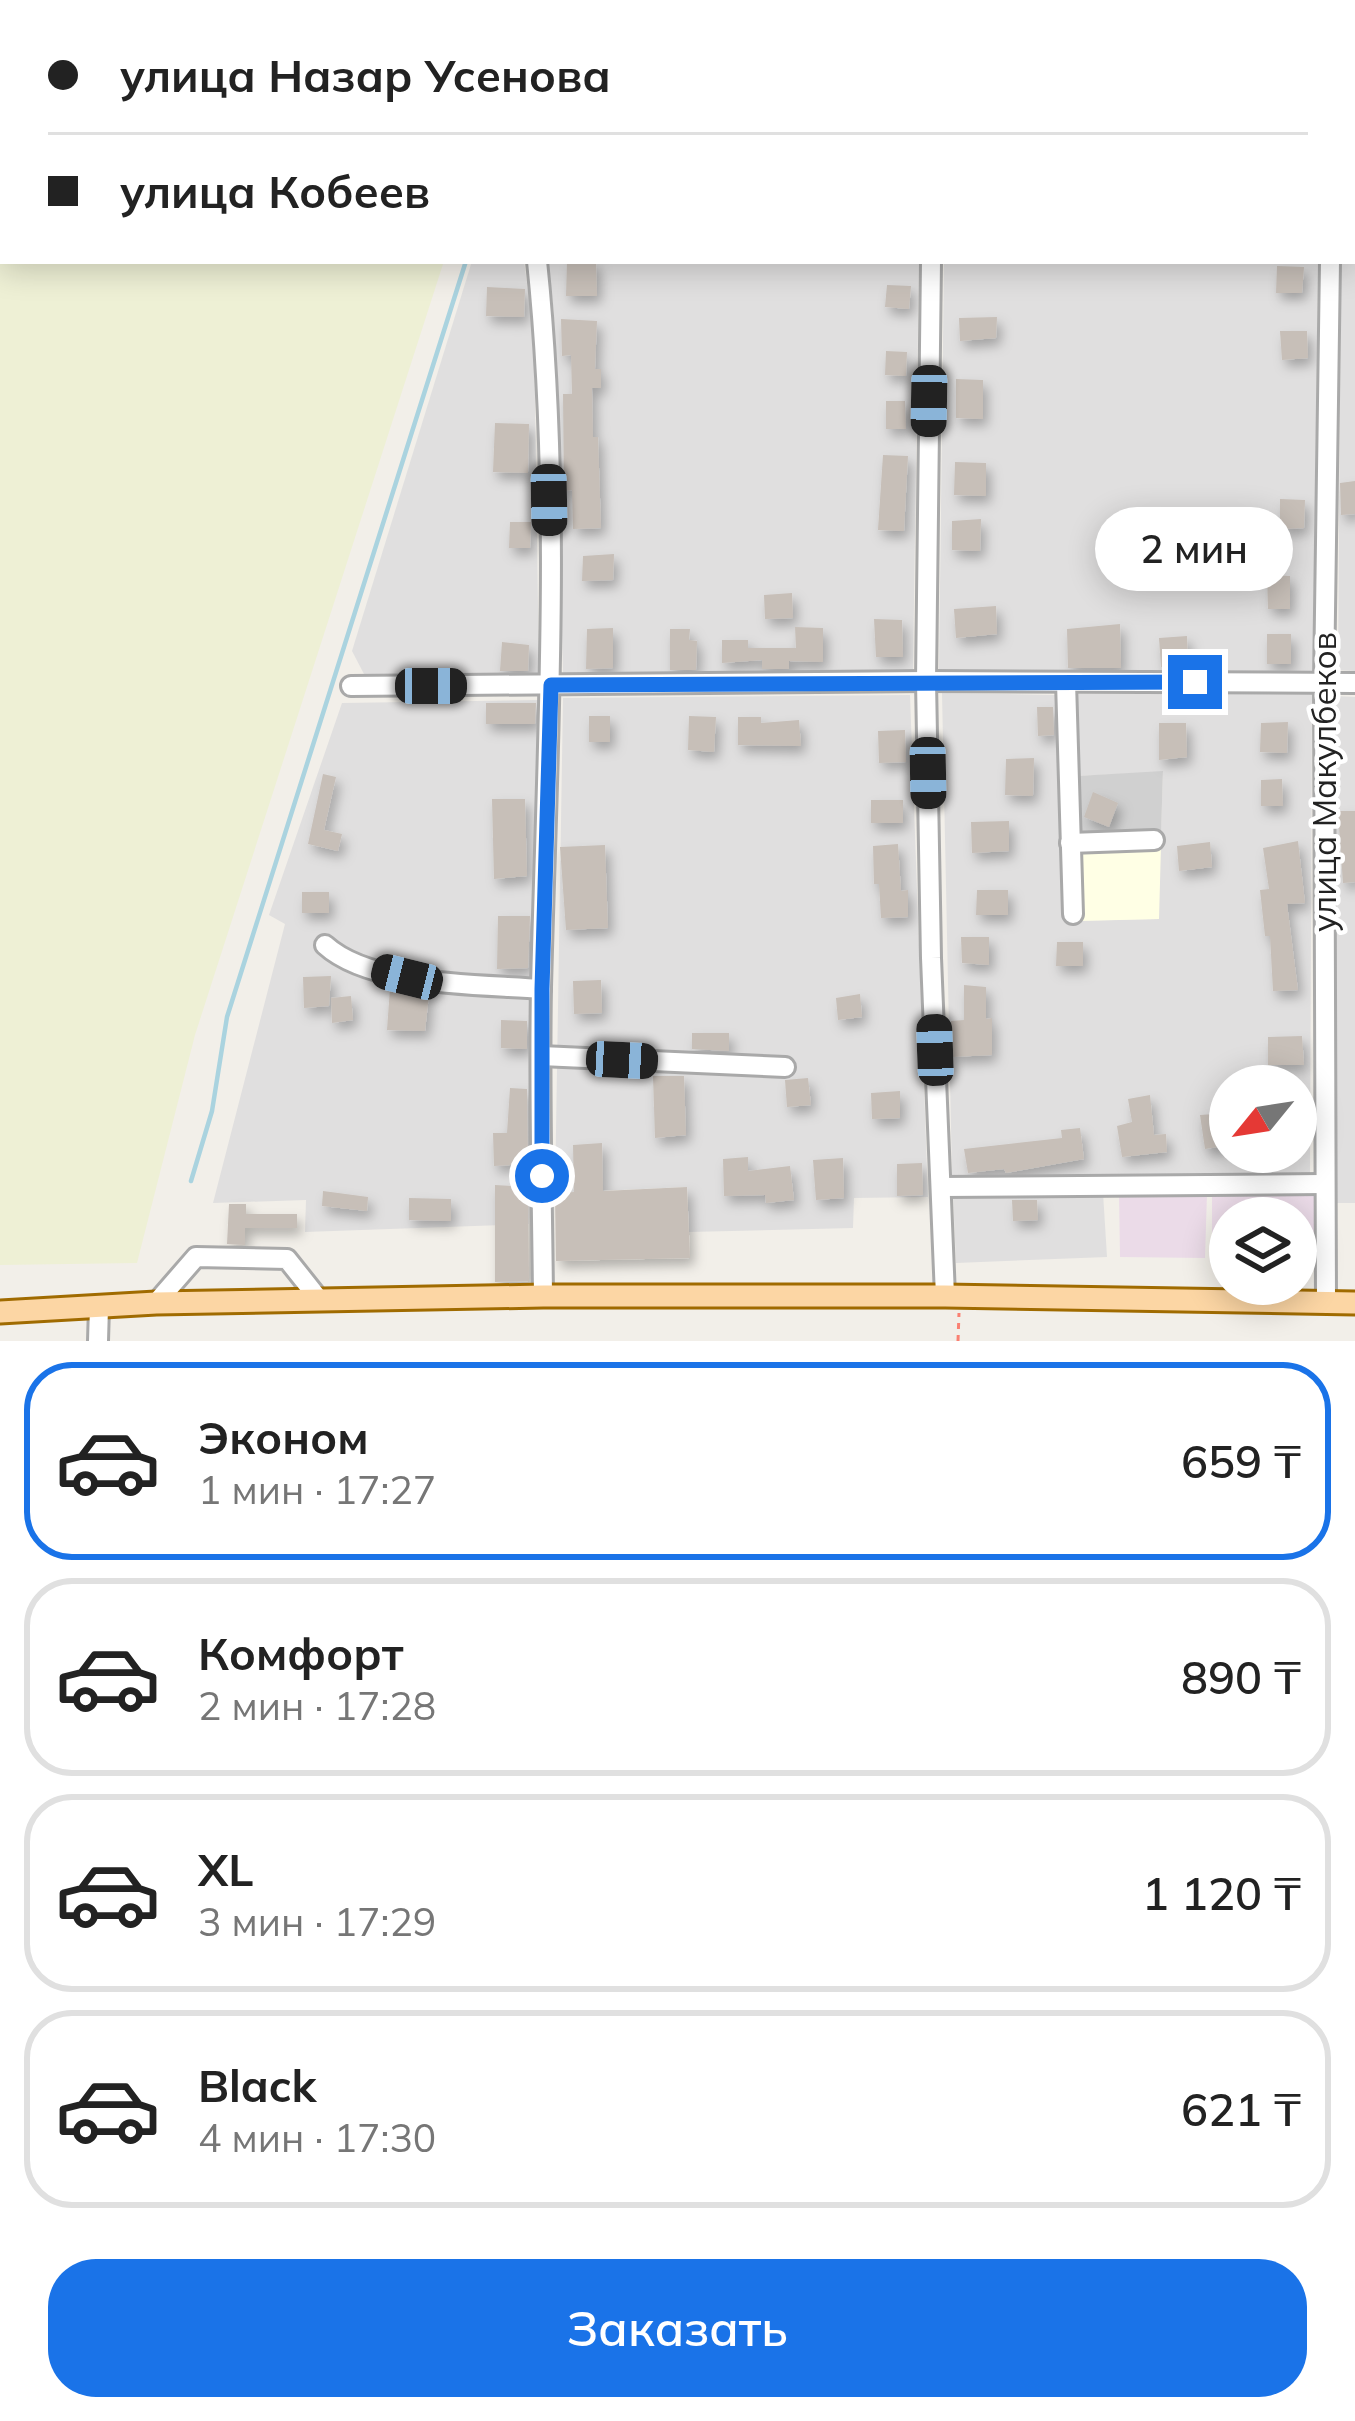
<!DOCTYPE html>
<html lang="ru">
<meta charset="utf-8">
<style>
:root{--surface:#fff;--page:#f2f2f2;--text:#222;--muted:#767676;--line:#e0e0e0;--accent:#1a73e8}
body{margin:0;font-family:Mulish,sans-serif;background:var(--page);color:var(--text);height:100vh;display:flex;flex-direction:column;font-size:45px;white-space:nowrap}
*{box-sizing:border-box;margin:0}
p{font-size:39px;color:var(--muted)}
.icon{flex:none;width:66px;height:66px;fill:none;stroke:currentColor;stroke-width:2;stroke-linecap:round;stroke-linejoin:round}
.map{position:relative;height:1341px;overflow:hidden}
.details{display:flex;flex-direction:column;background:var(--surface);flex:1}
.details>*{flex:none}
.hud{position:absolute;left:0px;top:0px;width:1356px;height:264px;box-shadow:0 6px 30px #0003;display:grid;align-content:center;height:264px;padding:0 48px;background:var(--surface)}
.needle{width:78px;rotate:240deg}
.controls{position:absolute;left:1209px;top:1065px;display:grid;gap:24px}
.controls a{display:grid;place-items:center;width:108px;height:108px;border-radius:50%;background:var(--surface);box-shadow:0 6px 30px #0003;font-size:60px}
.end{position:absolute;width:54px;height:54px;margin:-27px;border:15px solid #1a73e8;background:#fff;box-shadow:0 0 0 6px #fff}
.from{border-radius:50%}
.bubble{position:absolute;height:84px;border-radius:42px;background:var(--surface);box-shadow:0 6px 30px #0003;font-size:39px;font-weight:600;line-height:84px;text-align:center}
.car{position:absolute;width:36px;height:72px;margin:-36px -18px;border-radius:15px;box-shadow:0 0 9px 3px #0007;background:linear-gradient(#222 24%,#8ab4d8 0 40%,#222 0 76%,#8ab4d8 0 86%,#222 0)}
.hud b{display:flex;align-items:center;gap:42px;height:114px;font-size:45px}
.hud b+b{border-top:3px solid var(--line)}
.hud i{width:30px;height:30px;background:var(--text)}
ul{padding:21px 0 0;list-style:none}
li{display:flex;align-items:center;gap:36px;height:198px;margin:0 24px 18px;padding:0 24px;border:6px solid var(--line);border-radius:48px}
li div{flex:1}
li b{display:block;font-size:45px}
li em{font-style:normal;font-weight:600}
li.selected{border-color:var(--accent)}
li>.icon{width:108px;height:108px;stroke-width:1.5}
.primary-button{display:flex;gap:24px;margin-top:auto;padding:24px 48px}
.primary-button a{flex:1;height:138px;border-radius:48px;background:var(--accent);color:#fff;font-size:48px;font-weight:600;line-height:138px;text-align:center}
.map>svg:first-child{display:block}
</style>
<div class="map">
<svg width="1355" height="1341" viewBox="0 0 1355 1341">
<defs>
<filter id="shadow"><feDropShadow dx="4.5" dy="7" stdDeviation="6" flood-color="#0004"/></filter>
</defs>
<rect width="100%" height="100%" fill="#f2efe9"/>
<g fill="#e0dfdf" fill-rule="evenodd">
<path d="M581,0H923L579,3Z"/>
<path d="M948,0H1355V29L1353,35V3H948Z"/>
<path d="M1355,99V671L1338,670L1341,261H1353Z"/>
<path d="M472,261H524L534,336L539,674H364L352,651Z"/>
<path d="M548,261H919L913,671L563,674L554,315Z"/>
<path d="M944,261H1318L1313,672H939Z"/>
<path d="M942,693L1057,695L1068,921L1158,919L1163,772L1077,776L1073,694H1312L1310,1173L952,1176ZM1230,1086H1296V1152H1230Z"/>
<path d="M910,695L928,1197L854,1198L853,1228L689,1232L687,1187L555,1193L563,698Z"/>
<path d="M1336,696L1355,697V1203H1332Z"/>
<path d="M538,700L529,1224L305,1232L306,1200L213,1203L285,924L269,915L342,703Z"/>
<path d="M1103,1193L1107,1257L956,1263L953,1195Z"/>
</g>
<g fill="#ebdbe8">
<path d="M1316,1191L1313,1263H1296V1218H1230V1263H1212V1192Z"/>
<path d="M1119,1193H1207L1205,1258L1120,1257Z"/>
</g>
<path fill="#ffffe5" d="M1161,845L1159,919L1079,921V847Z"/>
<path fill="#d0d0d0" d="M1163,771L1161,834L1080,837L1077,776Z"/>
<path fill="#eef0d5" d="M0,0H528L3,3V261H444L195,1035L137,1263L0,1265Z"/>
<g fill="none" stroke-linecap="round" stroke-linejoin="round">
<g stroke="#aad3df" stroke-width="4.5">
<path d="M547,3L548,0"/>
<path d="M191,1181L212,1111L227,1017L466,261"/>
</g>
</g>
<g fill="#c7bfb8" filter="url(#shadow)">
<path d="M567,261H596L597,296H566Z"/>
<path d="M1277,266L1304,267L1302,293H1276Z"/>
<path d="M887,285L911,286L909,309L885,307Z"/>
<path d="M487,287L525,289L524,317L486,316Z"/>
<path d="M997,317L996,338L960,341L959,318Z"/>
<path d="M561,319L597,321L595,369H601V388H592L593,437H598L601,528L573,529L572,490L564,491L563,394H572L571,355L562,356Z"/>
<path d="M1280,331H1307L1308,358L1282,360Z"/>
<path d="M886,351L907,352L906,376L885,375Z"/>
<path d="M956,379L983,380V419L956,418Z"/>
<path d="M886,401H905L906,429H886Z"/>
<path d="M495,423L529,424L528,473L493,472Z"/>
<path d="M883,455L908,456L904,531L878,530Z"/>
<path d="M955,462L986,463V496L954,495Z"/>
<path d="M1355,481V514L1341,515L1340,483Z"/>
<path d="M1280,499L1305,500L1304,528L1280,529Z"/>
<path d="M981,519L980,551L952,550V521Z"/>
<path d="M510,522H531L530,548H509Z"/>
<path d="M614,554L613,580L582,581L583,556Z"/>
<path d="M1267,575L1290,576V609H1268Z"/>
<path d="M792,593L793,618L765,619L764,595Z"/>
<path d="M996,606L997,634L956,638L954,609Z"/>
<path d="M874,619L902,620L903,657H876Z"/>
<path d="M1120,624L1121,668H1068L1067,629Z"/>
<path d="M795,627L823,628V662L789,661V669H762V660L722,663V640H748V648H796Z"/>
<path d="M613,628V668L586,669L587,629Z"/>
<path d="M670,629H690L689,640L697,641L696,670H670Z"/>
<rect x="1267" y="634" width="24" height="30"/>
<path d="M1187,636L1188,665L1161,667L1159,638Z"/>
<path d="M502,642L529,645L528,671H500Z"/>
<path d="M486,703H536L535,724H486Z"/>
<path d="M1037,707H1053L1054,735L1038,736Z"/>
<rect x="589" y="716" width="21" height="26"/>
<path d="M689,716L716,717L714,752L688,750Z"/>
<path d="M738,717H761V723L799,720L801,746L738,745Z"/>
<path d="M1288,722L1287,753L1260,752L1261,723Z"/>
<path d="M1159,723H1186L1187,757L1159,760Z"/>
<path d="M905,730L906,762L879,763L878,731Z"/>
<path d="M1034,758L1033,796L1005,795L1006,759Z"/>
<path d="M323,774L336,777L324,830L342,834L338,851L308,844Z"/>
<path d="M1282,779L1283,806H1261V780Z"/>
<path d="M1093,792L1118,803L1109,827L1084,817Z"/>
<path d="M492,799H525L527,876L494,879Z"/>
<rect x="871" y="800" width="32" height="23"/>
<path d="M1338,811H1355V882L1343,883Z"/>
<path d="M1009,821V851L972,853L971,822Z"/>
<path d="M1298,841L1305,903L1287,904L1298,990L1273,991L1270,936H1265L1260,890L1269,889L1263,848Z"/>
<path d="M1210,842L1212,867L1179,871L1177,846Z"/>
<path d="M898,844L901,891L908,890V917L881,918L879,884H874L873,846Z"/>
<path d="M605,845L608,928L566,930L560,847Z"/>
<path d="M977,890H1008V915H976Z"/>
<rect x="302" y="892" width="27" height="21"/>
<path d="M498,916H530L528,968L497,969Z"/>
<path d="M961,937H989V965L962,963Z"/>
<path d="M1057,942H1083V966H1056Z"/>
<path d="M331,976L329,1006L304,1008L303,977Z"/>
<path d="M601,980L602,1013L574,1014L573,981Z"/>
<path d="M964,985L986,987V1019L992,1018V1055L951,1057V1021L964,1020Z"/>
<path d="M390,988L429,995L425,1031L387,1030Z"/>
<path d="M860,994L862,1017L838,1020L836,998Z"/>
<path d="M351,996L353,1020L332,1023L331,998Z"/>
<path d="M501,1020L527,1021V1049L501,1048Z"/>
<path d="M692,1033H729V1051L692,1049Z"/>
<path d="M1302,1036L1304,1065H1268V1037Z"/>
<path d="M653,1076H684L686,1135L655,1138Z"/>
<path d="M808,1078L811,1105L787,1107L785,1080Z"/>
<path d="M510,1088L527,1089L528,1164L494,1166L493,1133H507Z"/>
<path d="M900,1091V1118L872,1119L871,1093Z"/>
<path d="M1150,1095L1154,1135L1166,1134L1167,1152L1122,1157L1117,1126L1132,1122L1128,1099Z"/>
<path d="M1228,1113L1230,1145L1205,1149L1200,1115Z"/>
<path d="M1080,1128L1084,1159L1006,1173L1004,1169L968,1173L964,1149L1062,1138L1061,1130Z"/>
<path d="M602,1143L603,1191L687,1187L690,1258L556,1261L555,1193L574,1192L573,1145Z"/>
<path d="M748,1157V1171L790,1166L794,1200L766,1203L765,1195L724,1196L723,1159Z"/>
<path d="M843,1158L844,1198L816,1200L813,1160Z"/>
<path d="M922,1163L923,1195L897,1196V1164Z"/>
<path d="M495,1185L528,1187L529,1281L495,1282Z"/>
<path d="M323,1191L368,1197L367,1211L322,1206Z"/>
<path d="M409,1198L451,1199V1221L409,1220Z"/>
<path d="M1012,1200H1037L1038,1220L1013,1221Z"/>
<path d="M229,1204H246V1214H297V1228H245V1245L227,1244Z"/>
</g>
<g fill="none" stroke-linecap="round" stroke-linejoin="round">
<defs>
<g id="minor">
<path d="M568,3L569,0"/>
<path d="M934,3V0"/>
<path d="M1353,66L1355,60"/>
<path d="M537,261C562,502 547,745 541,987C539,1090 542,1193 543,1296"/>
<path d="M931,261L926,681L931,958L945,1296"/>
<path d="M1066,682L1073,914"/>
<path d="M351,686L926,681L1355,683"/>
<path d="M1070,843L1154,840"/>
<path d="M325,945C371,987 481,984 541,989"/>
<path d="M541,1056L785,1067"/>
<path d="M941,1187L1323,1184"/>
<path d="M156,1303L196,1257L287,1259L318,1298"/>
<path d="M1326,1303L1324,682L1330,261"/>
<path d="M98,1341L99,1307"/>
</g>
<path id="major" d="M0,1312L156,1303L543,1296H945L1355,1303"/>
</defs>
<use href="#minor" stroke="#a9a9a9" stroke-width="24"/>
<use href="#major" stroke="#a06b00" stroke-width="27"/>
<path stroke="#fa8072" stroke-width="3" stroke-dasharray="6 6" stroke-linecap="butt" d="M958,1341L959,1313"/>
<use href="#minor" stroke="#fff" stroke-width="18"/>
<use href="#major" stroke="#fcd6a4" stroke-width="21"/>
</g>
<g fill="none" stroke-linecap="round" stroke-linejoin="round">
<path stroke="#1a73e8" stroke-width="15" d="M542,1176V989L551,685L1195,682"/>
</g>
<g text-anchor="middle" stroke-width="9" stroke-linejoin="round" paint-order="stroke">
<g font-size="33" fill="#222" stroke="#fff">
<text transform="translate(1324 782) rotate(-90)" y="12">улица Макулбеков</text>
</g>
</g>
</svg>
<div class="controls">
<a><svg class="needle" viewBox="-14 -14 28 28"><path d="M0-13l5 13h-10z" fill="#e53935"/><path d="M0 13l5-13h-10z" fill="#767676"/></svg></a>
<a><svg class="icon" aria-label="layers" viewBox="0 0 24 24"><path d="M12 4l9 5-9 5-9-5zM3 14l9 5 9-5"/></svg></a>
</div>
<i class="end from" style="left:542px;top:1176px"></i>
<i class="end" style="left:1195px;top:682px"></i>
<div class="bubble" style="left:1095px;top:507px;width:198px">2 мин</div>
<i class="car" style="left:929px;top:401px;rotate:181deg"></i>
<i class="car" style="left:549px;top:500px;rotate:179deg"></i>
<i class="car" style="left:431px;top:686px;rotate:90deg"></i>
<i class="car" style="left:928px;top:773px;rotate:179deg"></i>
<i class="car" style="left:407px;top:977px;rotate:284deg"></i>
<i class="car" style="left:935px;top:1050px;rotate:358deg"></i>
<i class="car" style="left:622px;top:1060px;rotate:93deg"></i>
<div class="hud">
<b><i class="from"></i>улица Назар Усенова</b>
<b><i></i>улица Кобеев</b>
</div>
</div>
<section class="details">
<ul>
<li class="selected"><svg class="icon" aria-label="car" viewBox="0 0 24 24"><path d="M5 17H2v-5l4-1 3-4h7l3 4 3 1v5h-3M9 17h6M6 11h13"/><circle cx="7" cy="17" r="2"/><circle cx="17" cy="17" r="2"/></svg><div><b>Эконом</b><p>1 мин · 17:27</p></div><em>659 ₸</em></li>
<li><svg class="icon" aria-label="car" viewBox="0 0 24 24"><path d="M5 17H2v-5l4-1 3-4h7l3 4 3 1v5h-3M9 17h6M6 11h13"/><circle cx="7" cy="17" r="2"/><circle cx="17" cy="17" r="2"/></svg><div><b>Комфорт</b><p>2 мин · 17:28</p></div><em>890 ₸</em></li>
<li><svg class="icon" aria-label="car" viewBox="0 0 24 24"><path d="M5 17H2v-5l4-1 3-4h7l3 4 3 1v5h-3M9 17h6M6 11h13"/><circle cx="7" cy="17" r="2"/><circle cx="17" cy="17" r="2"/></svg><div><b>XL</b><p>3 мин · 17:29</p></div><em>1 120 ₸</em></li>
<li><svg class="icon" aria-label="car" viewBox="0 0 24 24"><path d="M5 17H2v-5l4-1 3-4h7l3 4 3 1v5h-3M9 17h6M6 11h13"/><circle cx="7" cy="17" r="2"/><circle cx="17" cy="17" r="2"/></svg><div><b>Black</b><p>4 мин · 17:30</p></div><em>621 ₸</em></li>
</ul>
<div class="primary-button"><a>Заказать</a></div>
</section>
